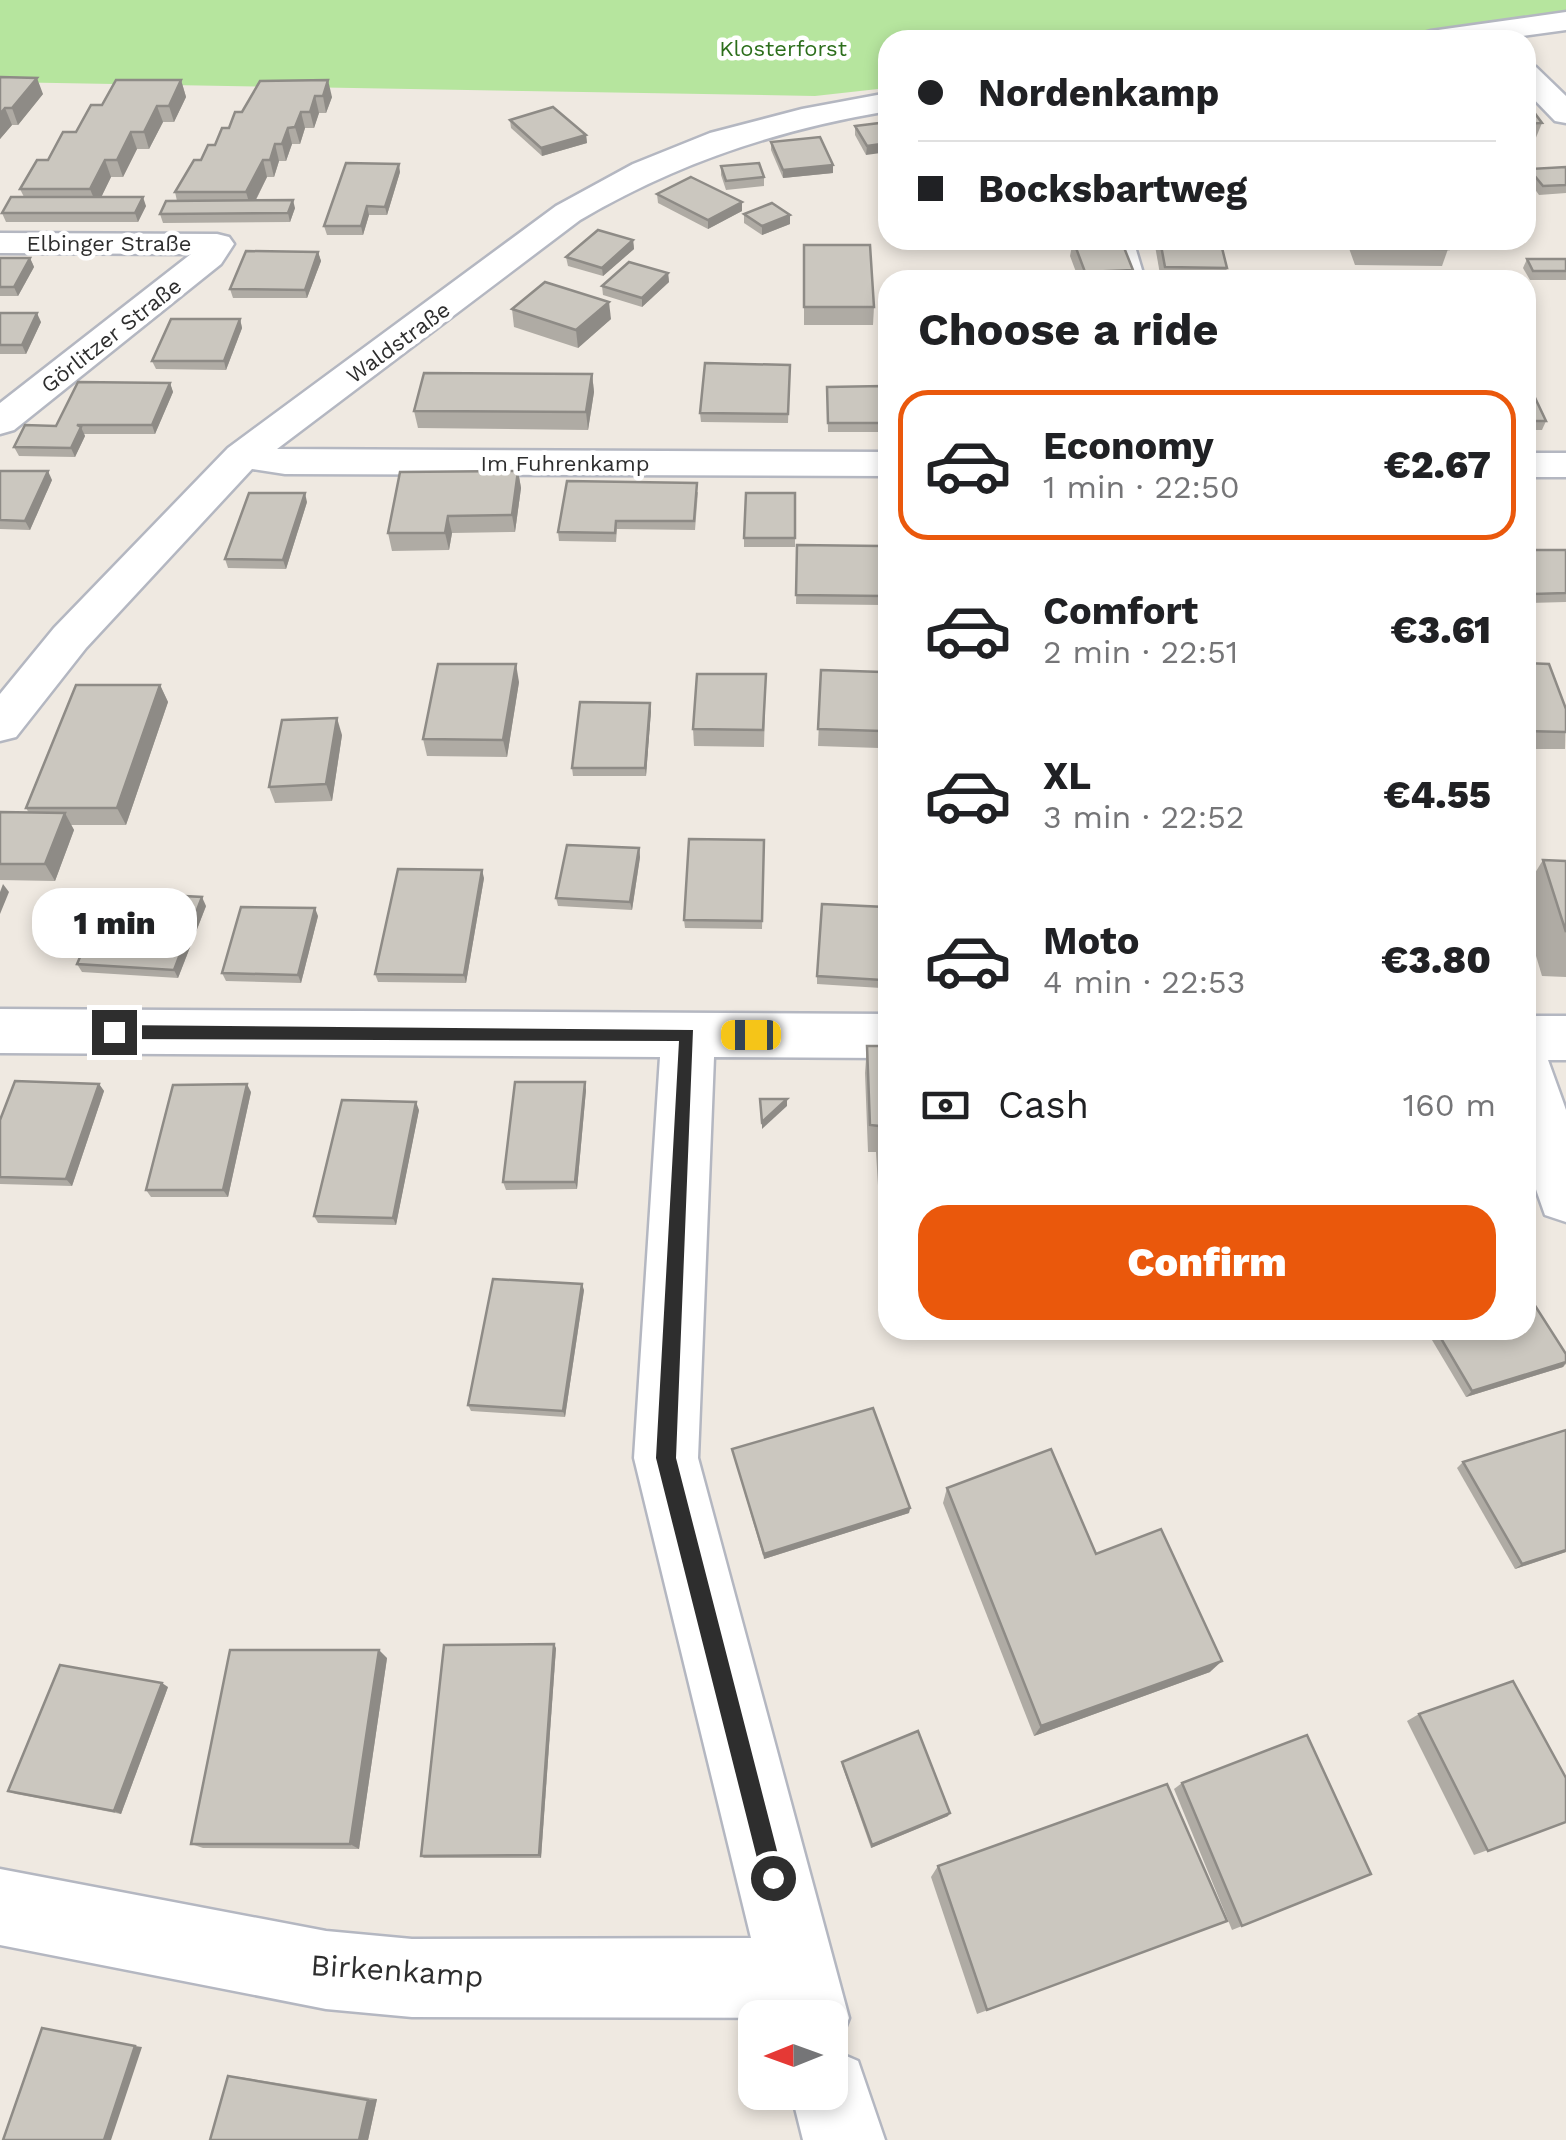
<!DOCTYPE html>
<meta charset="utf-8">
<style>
:root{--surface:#fff;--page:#f6f6f6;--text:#202124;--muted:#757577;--line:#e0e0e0;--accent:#ea580c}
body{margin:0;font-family:"Work Sans",sans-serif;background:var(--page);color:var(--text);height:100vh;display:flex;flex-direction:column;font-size:38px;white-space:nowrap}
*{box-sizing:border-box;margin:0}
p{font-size:32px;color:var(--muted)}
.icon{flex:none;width:55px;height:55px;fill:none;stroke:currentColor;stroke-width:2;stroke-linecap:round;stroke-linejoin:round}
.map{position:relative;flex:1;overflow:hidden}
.details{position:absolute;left:878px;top:270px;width:658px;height:1070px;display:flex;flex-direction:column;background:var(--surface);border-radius:30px;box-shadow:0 5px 15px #0003}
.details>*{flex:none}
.banner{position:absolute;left:878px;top:30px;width:658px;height:220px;border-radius:30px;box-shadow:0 5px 15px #0003;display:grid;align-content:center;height:220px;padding:0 40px;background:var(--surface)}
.needle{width:65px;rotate:269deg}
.buttons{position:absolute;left:738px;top:2000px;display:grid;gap:20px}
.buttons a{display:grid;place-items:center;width:110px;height:110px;border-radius:20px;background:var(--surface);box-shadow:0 5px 15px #0003;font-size:50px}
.end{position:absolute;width:45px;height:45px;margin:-22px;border:12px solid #2e2e2e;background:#fff;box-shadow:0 0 0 5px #fff}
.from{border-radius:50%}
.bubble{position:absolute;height:70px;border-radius:30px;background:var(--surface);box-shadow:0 5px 15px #0003;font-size:32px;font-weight:800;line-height:70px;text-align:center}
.car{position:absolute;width:30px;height:60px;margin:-30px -15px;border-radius:12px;box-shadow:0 0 8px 2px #0007;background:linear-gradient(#f5c518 24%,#345 0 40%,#f5c518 0 76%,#345 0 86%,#f5c518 0)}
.banner b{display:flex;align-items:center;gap:35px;height:95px;font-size:38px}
.banner b+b{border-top:2px solid var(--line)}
.banner i{width:25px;height:25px;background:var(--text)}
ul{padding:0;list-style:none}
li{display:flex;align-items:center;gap:30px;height:150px;margin:0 20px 15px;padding:0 20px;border:5px solid transparent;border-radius:30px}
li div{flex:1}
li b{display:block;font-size:38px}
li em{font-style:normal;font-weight:800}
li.current{border-color:var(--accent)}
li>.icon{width:90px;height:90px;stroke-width:1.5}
h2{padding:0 40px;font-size:45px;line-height:120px}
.pay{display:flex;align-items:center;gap:25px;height:110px;padding:0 40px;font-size:38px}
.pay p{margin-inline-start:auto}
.action{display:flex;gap:20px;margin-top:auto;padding:20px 40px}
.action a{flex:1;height:115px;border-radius:30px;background:var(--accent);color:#fff;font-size:40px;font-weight:800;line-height:115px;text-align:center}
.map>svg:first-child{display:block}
</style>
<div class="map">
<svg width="1566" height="2140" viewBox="0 0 1566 2140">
<rect width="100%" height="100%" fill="#efe9e1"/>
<path fill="#b6e59e" d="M0,0H1566V12L1483,26L1349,40H888L887,88L815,96L0,82Z"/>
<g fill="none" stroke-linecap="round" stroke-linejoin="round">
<defs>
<path id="service" d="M1113,240H1133L1145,280H1123Z"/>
<g id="minor">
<path d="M1566,12V30L1493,40H1416L1421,34L1431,31Z"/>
<path d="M1525,64L1536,67L1566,96V123L1555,121L1525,90Z"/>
<path d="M888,93V111C776,130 677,163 580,220L277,449L888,452V476L285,474L252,469L86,648L16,737L0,741V694L54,628L228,448L556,206L633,164L710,133L802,109Z"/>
<path d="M0,233L217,234L229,237L234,244L221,264L14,430L0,434V403L191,254L0,253Z"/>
<rect x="1525" y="453" width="41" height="24"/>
<path d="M0,1009L888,1014V1058L714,1057L698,1458L849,2018L838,2046L830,2049L858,2061L885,2140H803L791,2092H830V2018L412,2017L326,2009L0,1945V1869L326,1931L412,1939L751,1938L634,1458L660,1057L0,1053Z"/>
<path d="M1525,1016H1566V1060H1548L1566,1110V1222L1545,1215L1525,1158Z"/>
</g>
</defs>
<use href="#service" stroke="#b4b7c1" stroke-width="5"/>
<use href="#minor" stroke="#b4b7c1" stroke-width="5"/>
<use href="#service" fill="#fff" fill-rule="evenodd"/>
<use href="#minor" fill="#fff" fill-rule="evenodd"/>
</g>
<g fill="#afaba4">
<path d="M0,77L43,94L18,125H12L0,139Z"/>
<path d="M181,80L186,97L174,122H163L149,149H137L123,177H111L101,197L146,206L138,222H6L2,213L24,197L20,189L102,105Z"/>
<path d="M260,81L332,97L326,113H319L314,128H305L300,144H292L286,161H279L274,177H267L256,200L295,208L290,222L163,223L160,214L177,201L175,192L242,112Z"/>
<path d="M1525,100L1542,123L1535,140H1525Z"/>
<path d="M510,120L586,135L587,143L542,156L511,128Z"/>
<path d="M888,122L866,155L855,135V126Z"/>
<path d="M771,142L833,165V173L783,178L771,150Z"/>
<path d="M721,166L764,177V186L726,190L721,175Z"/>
<path d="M1566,167V193L1539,195L1526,177L1529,169Z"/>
<path d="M400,172L387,215H369L363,235H327L324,226Z"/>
<path d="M657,194L742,211L708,229L658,203Z"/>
<path d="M744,214L790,215V224L762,235L744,223Z"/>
<path d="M633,240L634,249L603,276L568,266L566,257Z"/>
<path d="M1073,240L1133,270L1131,280H1079L1070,256Z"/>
<path d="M1154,240H1220L1227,268L1224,280H1161Z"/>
<path d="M1346,240H1444L1448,249L1442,266L1355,265Z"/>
<path d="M1448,240H1514L1511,247L1452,248Z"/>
<path d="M804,245L874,307L873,325H804Z"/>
<path d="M318,252L321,261L307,298H233L230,289Z"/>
<path d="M0,258H30L34,267L18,296H0Z"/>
<path d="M1527,259H1566V280H1530L1523,268Z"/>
<path d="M668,273L669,282L642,307L603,295L602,286Z"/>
<path d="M512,309L611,319L578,348L514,327Z"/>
<path d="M0,313L41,322L26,354H0Z"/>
<path d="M240,319L242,328L226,370L156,369L152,361Z"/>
<path d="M790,365L788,423L701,422L700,413Z"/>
<path d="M592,374L594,392L588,430L418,428L414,411Z"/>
<path d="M170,383L173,392L155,434H84L85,436L75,457L19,456L14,447Z"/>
<path d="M1525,385L1546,421L1542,430H1525Z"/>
<path d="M827,387L885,423V432H828Z"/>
<path d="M0,471L52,480L30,530L0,529Z"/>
<path d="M518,471L521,488L515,532L452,533L449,550L392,551L388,533Z"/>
<path d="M698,492L695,530L617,529L616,542L559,541L558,532Z"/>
<path d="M795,493V547H744V538Z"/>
<path d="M307,502L286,569L228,568L225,559Z"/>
<path d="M797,545L883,596L882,605L796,604Z"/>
<path d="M1525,550H1566V602L1529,603L1525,595Z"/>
<path d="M1525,663L1566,709L1565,749H1525Z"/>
<path d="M821,670L881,731L879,748L818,746Z"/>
<path d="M766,674L764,747L694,746L693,729Z"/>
<path d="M519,682L507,757L427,756L423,739Z"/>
<path d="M160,685L168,702L126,825H71L74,830L55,881L0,880V812L29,813L26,808Z"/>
<path d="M651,711L646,776H573L572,768Z"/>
<path d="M342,735L332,801L275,803L269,787Z"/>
<path d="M764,840L762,929L685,928L684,920Z"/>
<path d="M639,848L640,857L632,910L558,906L556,898Z"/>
<path d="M1543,860L1566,861V977L1542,976L1525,919V889Z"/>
<path d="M484,878L466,983L378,982L375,974Z"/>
<path d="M206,906L178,978L82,972L77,964Z"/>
<path d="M885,907L881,988L817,984V976Z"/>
<path d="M318,916L301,983L226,981L222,973Z"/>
<path d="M867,1046H888V1287L884,1286L876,1152H868L865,1073Z"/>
<path d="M99,1084L104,1091L72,1186L0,1184V1120Z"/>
<path d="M586,1090L577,1189L506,1190L503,1182Z"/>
<path d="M251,1092L228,1197H151L146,1190Z"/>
<path d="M419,1110L396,1225L318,1223L314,1216Z"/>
<path d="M584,1290L565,1417L471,1411L468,1405Z"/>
<path d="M1426,1330H1525L1566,1354V1364L1563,1367L1466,1397Z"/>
<path d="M732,1449L910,1508L909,1513L764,1559Z"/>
<path d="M1463,1462L1566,1552L1515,1569L1457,1468Z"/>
<path d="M947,1488L1096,1554L1210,1672L1034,1736L943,1503Z"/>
<path d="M556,1648L541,1858H424L421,1856Z"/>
<path d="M387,1658L359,1849L203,1848L191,1844Z"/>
<path d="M168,1687L121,1814L16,1794L8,1791Z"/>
<path d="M1419,1714L1566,1822L1474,1855L1407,1721Z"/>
<path d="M842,1762L948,1816L871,1848L842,1765Z"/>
<path d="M1182,1783L1242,1926L1232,1930L1174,1789Z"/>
<path d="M938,1866L1227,1921L977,2014L931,1877Z"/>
<path d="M228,2076L240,2077L377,2099L368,2140Z"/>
</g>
<g fill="#8e8b86">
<path d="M37,78L43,94L18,125L12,108Z"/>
<path d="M181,80L186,97L174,122L169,106Z"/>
<path d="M328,80L332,97L326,113L323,96Z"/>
<path d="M315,96L319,113L314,128L310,112Z"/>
<path d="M157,106L163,122L149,149L144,132Z"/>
<path d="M5,108L12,125L0,139V114Z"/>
<path d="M301,112L305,128L300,144L295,127Z"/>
<path d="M288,128L292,144L286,161L282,144Z"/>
<path d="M131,132L137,149L123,177L117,160Z"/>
<path d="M586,135L587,143L542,156L541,148Z"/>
<path d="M888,143V152L866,155L867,146Z"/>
<path d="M275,144L279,161L274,177L270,160Z"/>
<path d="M105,160L111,177L97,206L90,189Z"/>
<path d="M263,160L267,177L251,209L246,192Z"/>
<path d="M399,164L400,172L387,215L385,207Z"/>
<path d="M833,165V173L783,178V170Z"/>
<path d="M143,197L146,206L138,222L135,213Z"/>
<path d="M293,200L295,208L290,222L288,213Z"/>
<path d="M742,202V211L708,229V220Z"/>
<path d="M367,206L369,215L363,235L361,226Z"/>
<path d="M790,215V224L762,235V226Z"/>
<path d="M633,240L634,249L603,276L602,268Z"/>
<path d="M318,252L321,261L307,298L305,290Z"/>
<path d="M30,258L34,267L18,296L14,287Z"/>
<path d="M668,273L669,282L642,307V298Z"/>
<path d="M609,302L611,319L578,348L576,330Z"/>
<path d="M37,313L41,322L26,354L22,345Z"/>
<path d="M240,319L242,328L226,370L224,361Z"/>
<path d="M592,374L594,392L588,430L586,412Z"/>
<path d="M170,383L173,392L155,434L152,425Z"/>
<path d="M81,427L85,436L75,457L71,448Z"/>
<path d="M48,471L52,480L30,530L25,521Z"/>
<path d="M518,471L521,488L515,532L512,515Z"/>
<path d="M305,493L307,502L286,569L283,560Z"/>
<path d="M448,516L452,533L449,550L445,533Z"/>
<path d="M516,664L519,682L507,757L503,740Z"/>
<path d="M160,685L168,702L126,825L117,808Z"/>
<path d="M650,703L651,711L646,776L645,768Z"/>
<path d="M337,718L342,735L332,801L326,784Z"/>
<path d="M65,813L74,830L55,881L45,864Z"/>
<path d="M639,848L640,857L632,910L630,902Z"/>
<path d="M482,870L484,878L466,983L464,975Z"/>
<path d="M3,884L9,892L0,914V892Z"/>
<path d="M202,897L206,906L178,978L174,970Z"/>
<path d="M315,908L318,916L301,983L298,975Z"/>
<path d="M585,1082L586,1090L577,1189L575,1182Z"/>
<path d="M99,1084L104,1091L72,1186L66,1179Z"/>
<path d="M247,1084L251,1092L228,1197L223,1190Z"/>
<path d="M787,1099V1106L762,1129V1122Z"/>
<path d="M416,1102L419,1110L396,1225L393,1218Z"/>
<path d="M582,1284L584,1290L565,1417L563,1411Z"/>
<path d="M1566,1362L1563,1367L1466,1397L1472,1391Z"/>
<path d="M910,1508L909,1513L764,1559V1554Z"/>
<path d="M1566,1550V1552L1515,1569L1522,1564Z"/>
<path d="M554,1644L556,1648L541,1858L539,1855Z"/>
<path d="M379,1650L387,1658L359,1849L350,1844Z"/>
<path d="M1222,1661L1210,1672L1034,1736L1041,1726Z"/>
<path d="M162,1683L168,1687L121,1814L114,1811Z"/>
<path d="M950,1813L948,1816L871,1848L872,1845Z"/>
<path d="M135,2046L142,2047L111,2140H104Z"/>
<path d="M377,2099L368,2140H359L368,2100Z"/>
</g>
<g fill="#cbc7bf" stroke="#8e8b86" stroke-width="2.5">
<path d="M0,77L37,78L12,108H5L0,114Z"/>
<path d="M116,80H181L169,106H157L144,132H131L117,160H105L90,189H20L37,160H48L63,132H76L91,105H102Z"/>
<path d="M328,80L323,96H315L310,112H301L295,127L288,128L282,144H275L270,160H263L246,192H175L194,160H201L208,145H215L222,128H229L235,112H242L260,81Z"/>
<path d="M1525,100L1542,123L1525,124Z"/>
<path d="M553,107L586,135L541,148L510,120Z"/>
<path d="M888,122V143L867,146L855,126Z"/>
<path d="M820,137L833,165L783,170L771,142Z"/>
<path d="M346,163L399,164L385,207L367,206L361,226H324Z"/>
<path d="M759,163L764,177L726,181L721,166Z"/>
<path d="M1566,167V185L1543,186L1529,169Z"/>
<path d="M691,177L742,202L708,220L657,194Z"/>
<path d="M11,197H143L135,213H2Z"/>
<path d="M293,200L288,213L160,214L166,201Z"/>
<path d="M772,203L790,215L762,226L744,214Z"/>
<path d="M598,230L633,240L602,268L566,257Z"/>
<path d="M1073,240H1121L1133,270L1085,272Z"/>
<path d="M1160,240H1220L1227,268L1165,267Z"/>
<path d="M1358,240H1444L1448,249L1361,248Z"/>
<path d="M804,245H870L874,307H804Z"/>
<path d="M246,251L318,252L305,290L230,289Z"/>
<path d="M0,258H30L14,287H0Z"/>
<path d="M1527,259H1566V271H1533Z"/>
<path d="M629,262L668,273L642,298L602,286Z"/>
<path d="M545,282L609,302L576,330L512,309Z"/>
<path d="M0,313H37L22,345H0Z"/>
<path d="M171,319H240L224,361H152Z"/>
<path d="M705,363L790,365L788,414L700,413Z"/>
<path d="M424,373L592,374L586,412L414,411Z"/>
<path d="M78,382L170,383L152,425H77L81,427L71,448L14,447L25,425L56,426Z"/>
<path d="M1525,385H1529L1546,421H1525Z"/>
<path d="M883,386L885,423H828L827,387Z"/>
<path d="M0,471H48L25,521L0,520Z"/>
<path d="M518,471L512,515L448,516L445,533H388L400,472Z"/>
<path d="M567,481L697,483L694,521H616L615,533L558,532Z"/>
<path d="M249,493H305L283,560L225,559Z"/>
<path d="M746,493H795V538H744Z"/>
<path d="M797,545L881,546L883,596L796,595Z"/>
<path d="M1525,550H1566V593L1533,594L1525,577Z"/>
<path d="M1525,663L1549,664L1566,709V732L1525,731Z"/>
<path d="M438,664H516L503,740L423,739Z"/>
<path d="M821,670L882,672L881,731L818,729Z"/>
<path d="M697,674H766L763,730L693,729Z"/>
<path d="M76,685H160L117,808H26Z"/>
<path d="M580,702L650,703L645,768H572Z"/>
<path d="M337,718L326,784L269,787L282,720Z"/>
<path d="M0,812L65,813L45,864H0Z"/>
<path d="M689,839L764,840L762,921L684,920Z"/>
<path d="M567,845L639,848L630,902L556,898Z"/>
<path d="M1543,860L1566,861V932Z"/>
<path d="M398,869L482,870L464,975L375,974Z"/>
<path d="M108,892L202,897L174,970L77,964Z"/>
<path d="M822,904L885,907L882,980L817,976Z"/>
<path d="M241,907L315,908L298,975L222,973Z"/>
<path d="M867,1046H888V1263L879,1126L870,1125Z"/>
<path d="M15,1081L99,1084L66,1179L0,1177V1120Z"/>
<path d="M515,1082H585L575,1182H503Z"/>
<path d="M247,1084L223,1190H146L173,1085Z"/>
<path d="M760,1099H787L762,1122Z"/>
<path d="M342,1100L416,1102L393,1218L314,1216Z"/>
<path d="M493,1279L582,1284L563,1411L468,1405Z"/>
<path d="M1525,1290L1566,1354V1362L1472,1391L1436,1330H1525Z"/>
<path d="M873,1408L910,1508L764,1554L732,1449Z"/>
<path d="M1566,1430V1550L1522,1564L1463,1462Z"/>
<path d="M1051,1449L1096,1554L1161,1529L1222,1661L1041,1726L947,1488Z"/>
<path d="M554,1644L539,1855L421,1856L444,1645Z"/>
<path d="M230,1650H379L350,1844H191Z"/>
<path d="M60,1665L162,1683L114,1811L8,1791Z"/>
<path d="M1513,1681L1566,1778V1822L1488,1851L1419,1714Z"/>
<path d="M918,1731L950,1813L872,1845L842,1762Z"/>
<path d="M1307,1735L1371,1874L1242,1926L1182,1783Z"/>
<path d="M1167,1784L1227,1921L987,2010L938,1866Z"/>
<path d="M42,2028L135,2046L104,2140H3Z"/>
<path d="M228,2076L368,2100L359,2140H210Z"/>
</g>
<path fill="#2e2e2e" d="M114,1025L693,1030L676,1458L784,1878L781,1885L773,1889L765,1885L762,1878L656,1458L679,1041L114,1039L106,1032Z"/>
<g text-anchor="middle" stroke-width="9" stroke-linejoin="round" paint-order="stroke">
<g font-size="22" fill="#2c6e1b" stroke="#fff">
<text x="783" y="56">Klosterforst</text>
</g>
<g font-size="22" fill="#2e2e2e" stroke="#fff">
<text x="109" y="251">Elbinger Straße</text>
<text transform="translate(111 335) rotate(-38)" y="8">Görlitzer Straße</text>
<text transform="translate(398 342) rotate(-36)" y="8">Waldstraße</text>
<text x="565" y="471">Im Fuhrenkamp</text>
</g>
<g font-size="30" fill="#2e2e2e" stroke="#fff">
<text transform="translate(397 1971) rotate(4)" y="10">Birkenkamp</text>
</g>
</g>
</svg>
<div class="buttons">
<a><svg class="needle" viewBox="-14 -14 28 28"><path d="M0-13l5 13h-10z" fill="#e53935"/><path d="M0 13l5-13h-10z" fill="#757577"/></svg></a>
</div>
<i class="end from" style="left:773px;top:1878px"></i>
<i class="end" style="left:114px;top:1032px"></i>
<div class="bubble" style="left:32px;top:888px;width:165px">1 min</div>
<i class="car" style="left:751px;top:1035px;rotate:270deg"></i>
<div class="banner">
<b><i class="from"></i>Nordenkamp</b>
<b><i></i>Bocksbartweg</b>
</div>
<section class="details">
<h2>Choose a ride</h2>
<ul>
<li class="current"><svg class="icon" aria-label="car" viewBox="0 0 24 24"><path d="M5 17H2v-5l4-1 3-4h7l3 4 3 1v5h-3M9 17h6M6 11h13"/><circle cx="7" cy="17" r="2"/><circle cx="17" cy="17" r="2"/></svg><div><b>Economy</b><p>1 min · 22:50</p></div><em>€2.67</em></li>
<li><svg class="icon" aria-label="car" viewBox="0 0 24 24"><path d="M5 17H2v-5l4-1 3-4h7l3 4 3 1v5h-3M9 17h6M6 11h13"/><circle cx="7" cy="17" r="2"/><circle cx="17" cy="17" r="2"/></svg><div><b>Comfort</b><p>2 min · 22:51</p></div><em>€3.61</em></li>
<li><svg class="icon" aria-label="car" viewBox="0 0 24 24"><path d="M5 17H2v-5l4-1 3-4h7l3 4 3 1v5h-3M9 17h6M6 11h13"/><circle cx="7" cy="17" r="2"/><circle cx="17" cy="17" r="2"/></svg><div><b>XL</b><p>3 min · 22:52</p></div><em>€4.55</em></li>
<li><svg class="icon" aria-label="car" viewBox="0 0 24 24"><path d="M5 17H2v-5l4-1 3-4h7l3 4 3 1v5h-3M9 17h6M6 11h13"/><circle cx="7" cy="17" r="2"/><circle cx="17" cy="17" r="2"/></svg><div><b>Moto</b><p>4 min · 22:53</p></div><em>€3.80</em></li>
</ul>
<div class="pay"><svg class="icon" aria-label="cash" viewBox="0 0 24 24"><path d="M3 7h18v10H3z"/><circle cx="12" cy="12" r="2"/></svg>Cash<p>160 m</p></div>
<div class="action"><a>Confirm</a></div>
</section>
</div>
